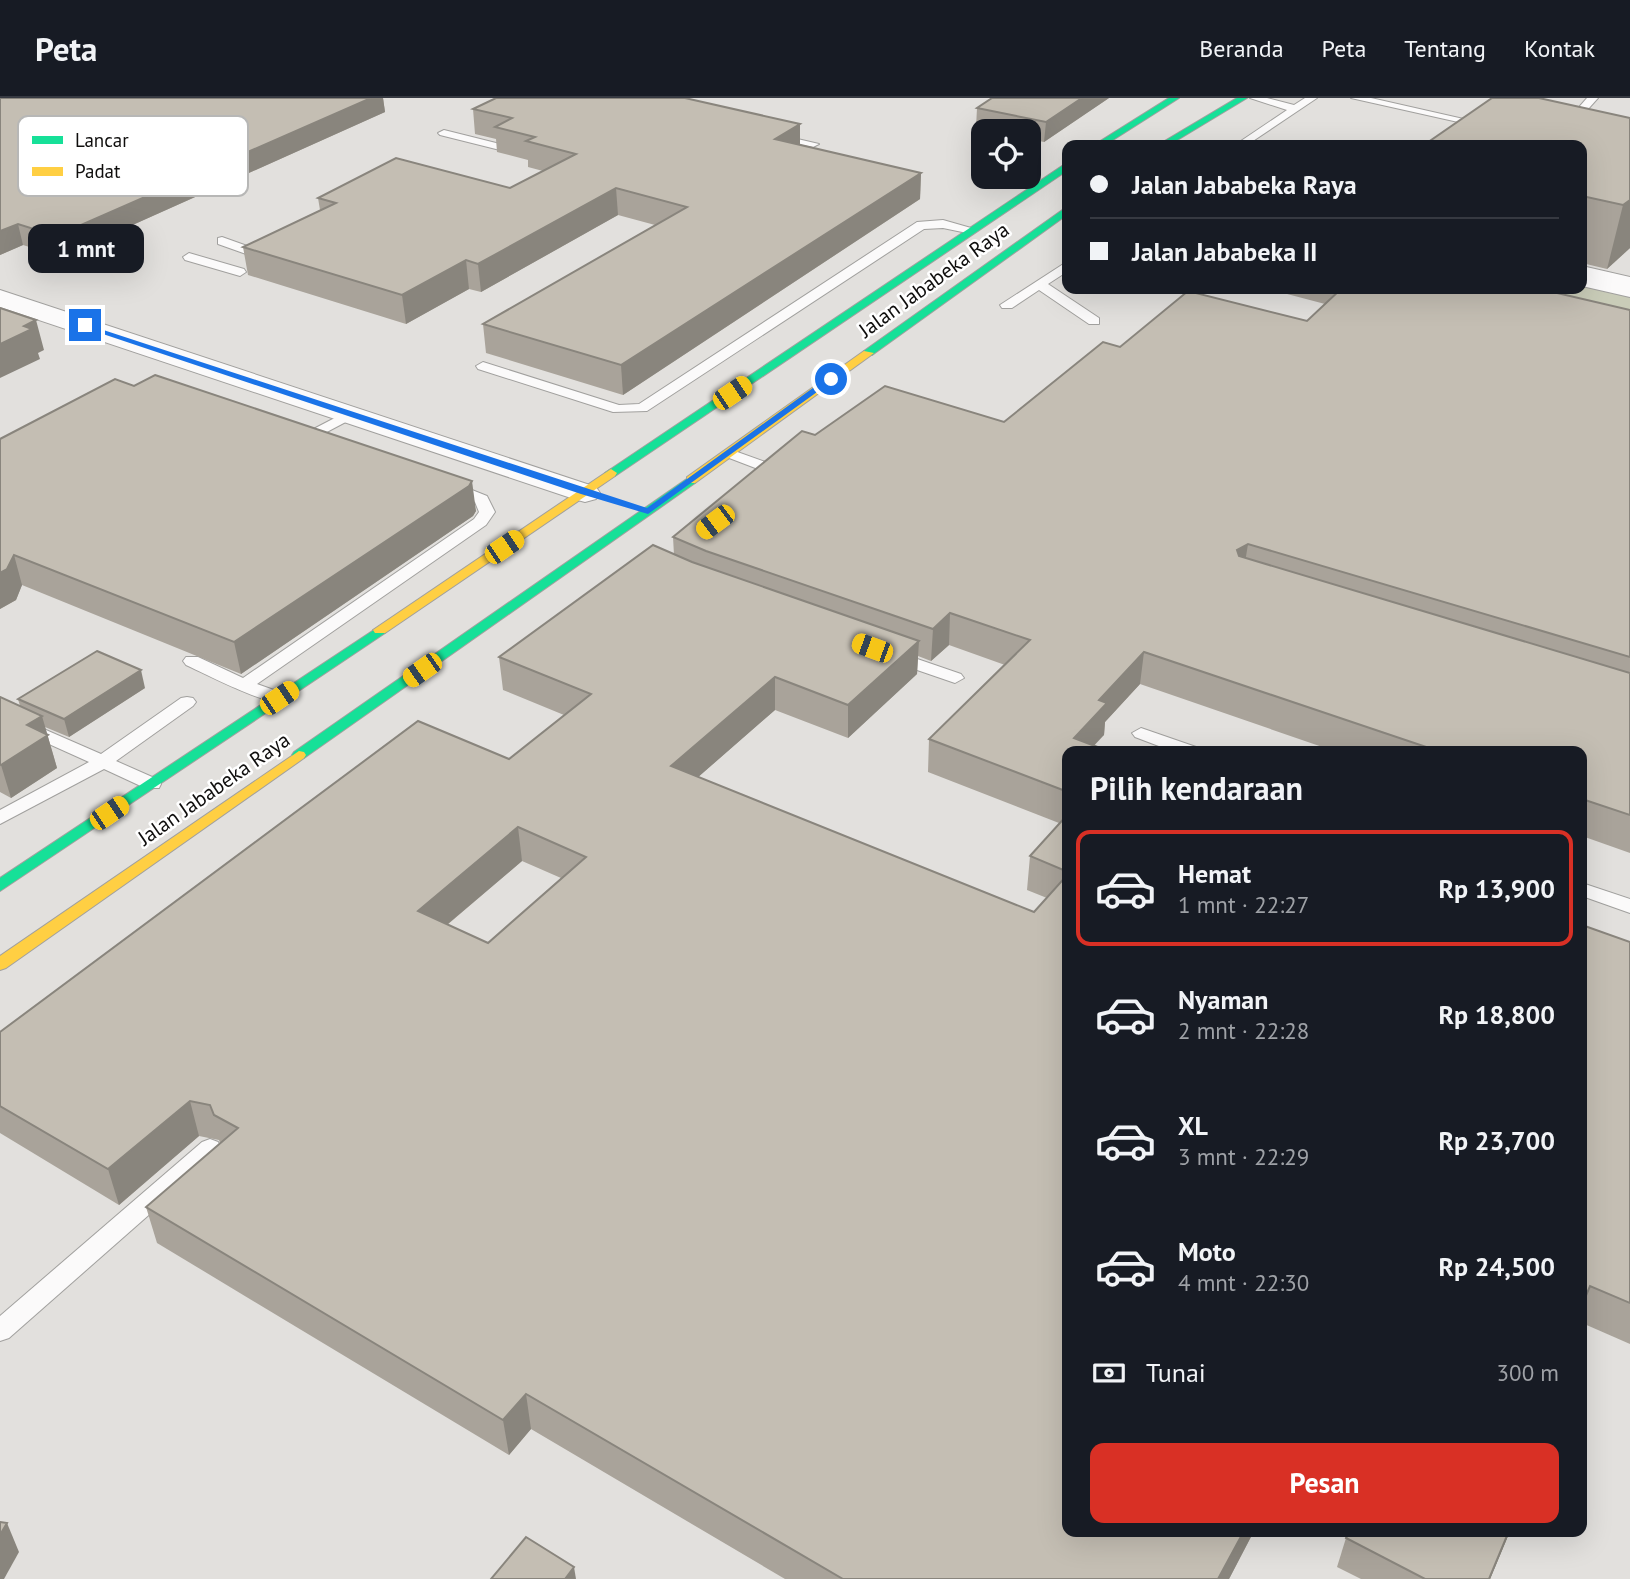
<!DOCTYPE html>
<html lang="id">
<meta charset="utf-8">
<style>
:root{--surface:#171b24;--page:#20242c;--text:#f1f3f6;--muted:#9ea1a6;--line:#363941;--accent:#d93025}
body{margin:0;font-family:"PT Sans",sans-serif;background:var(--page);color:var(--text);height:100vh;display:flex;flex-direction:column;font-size:26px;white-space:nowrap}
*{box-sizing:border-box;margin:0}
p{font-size:23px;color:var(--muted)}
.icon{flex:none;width:38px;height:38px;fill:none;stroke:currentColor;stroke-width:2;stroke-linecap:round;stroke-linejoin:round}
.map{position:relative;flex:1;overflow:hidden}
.panel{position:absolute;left:1062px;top:648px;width:525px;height:791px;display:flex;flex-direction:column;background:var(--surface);border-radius:14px;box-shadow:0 7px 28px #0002}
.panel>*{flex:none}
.guide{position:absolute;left:1062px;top:42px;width:525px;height:154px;border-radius:14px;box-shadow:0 7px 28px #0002;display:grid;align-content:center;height:154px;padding:0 28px;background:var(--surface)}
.fabs{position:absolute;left:971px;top:21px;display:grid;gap:14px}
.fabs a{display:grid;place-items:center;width:70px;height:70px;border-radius:14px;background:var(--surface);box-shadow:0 7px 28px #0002;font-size:35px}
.end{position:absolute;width:32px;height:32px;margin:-16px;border:9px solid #1a73e8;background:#fff;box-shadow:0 0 0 4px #fff}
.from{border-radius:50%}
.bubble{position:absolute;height:49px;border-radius:14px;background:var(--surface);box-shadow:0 7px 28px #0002;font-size:23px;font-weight:800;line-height:49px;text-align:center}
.car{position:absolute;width:21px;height:42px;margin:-21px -10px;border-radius:9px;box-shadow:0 0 5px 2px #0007;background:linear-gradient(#f5c518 24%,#345 0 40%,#f5c518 0 76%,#345 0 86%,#f5c518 0)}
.guide b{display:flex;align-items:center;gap:24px;height:66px;font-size:26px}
.guide b+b{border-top:2px solid var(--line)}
.guide i{width:18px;height:18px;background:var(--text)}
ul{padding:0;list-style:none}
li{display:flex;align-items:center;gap:21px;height:116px;margin:0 14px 10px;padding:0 14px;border:4px solid transparent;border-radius:14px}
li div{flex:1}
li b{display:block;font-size:26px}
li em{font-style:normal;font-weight:800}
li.on{border-color:var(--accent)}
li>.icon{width:63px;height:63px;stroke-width:1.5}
h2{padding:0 28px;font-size:32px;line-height:84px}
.pay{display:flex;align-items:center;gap:18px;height:77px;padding:0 28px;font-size:26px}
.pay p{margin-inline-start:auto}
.button{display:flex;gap:14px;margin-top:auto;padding:14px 28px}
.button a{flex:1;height:80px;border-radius:14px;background:var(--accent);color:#fff;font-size:28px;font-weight:800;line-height:80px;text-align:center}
header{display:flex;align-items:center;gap:42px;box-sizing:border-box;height:98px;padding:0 35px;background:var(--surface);border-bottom:2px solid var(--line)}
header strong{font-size:33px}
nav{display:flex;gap:38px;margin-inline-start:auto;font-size:24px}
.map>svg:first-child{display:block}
</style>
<header>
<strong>Peta</strong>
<nav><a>Beranda</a><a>Peta</a><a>Tentang</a><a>Kontak</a></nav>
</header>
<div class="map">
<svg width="1630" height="1481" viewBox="0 0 1630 1481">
<rect width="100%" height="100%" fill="#e2e0dd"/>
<path fill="#c9ccb8" d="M1582,180L1630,191V220L1503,191H1582Z"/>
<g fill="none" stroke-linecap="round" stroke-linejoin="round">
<defs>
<g id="lane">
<path d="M1250,0H1267L1294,7L1305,0H1317L1247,47H1235L1287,12Z"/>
<path d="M1351,0H1371L1490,27L1485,30Z"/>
<path d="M1587,0H1598L1589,10H1581L1580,8Z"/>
<path d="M444,32L504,47L506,49L500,52L440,37L438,35Z"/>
<path d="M776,36L819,46L813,49L772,41L770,39Z"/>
<path d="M943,122L978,132L972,136L943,130L924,131L647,313L613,314L478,271L476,268L483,264L619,307L639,306L917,124Z"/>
<path d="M222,139L250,149L266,144L272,148L249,157L218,146V140Z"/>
<path d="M189,155L244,171L246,174L240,178L185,162L183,159Z"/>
<path d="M1068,163V173L1048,186L1099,220V226H1089L1039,192L1012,210H1002L1000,207Z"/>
<path d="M1582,168L1630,179V187L1582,176Z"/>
<path d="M352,311L357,312V318L323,336L332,342L330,345H320L304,336Z"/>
<path d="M729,351L768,365L779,376V381L772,388H762L759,385L763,377L758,371L724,358L722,355Z"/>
<path d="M452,384L487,398L495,414L486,427L257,586L285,596L288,600L285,604C266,608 206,576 186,567L183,563L186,559H198L243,580L474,421L479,414L475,404L447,392L444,389L447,386Z"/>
<path d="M894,553L961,576L964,580L955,585L888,562L885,558L888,554Z"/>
<path d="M187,599L193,600L196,604L193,608L116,663L159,682L161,686L159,690H145L104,671L0,726V712L89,664L0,624V612L101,656L181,600Z"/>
<path d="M1141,630L1196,649L1199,653H1172L1135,639L1132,635Z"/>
<path d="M1582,785L1630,801V815L1582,798Z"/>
<path d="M210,1041L218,1044L221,1050L218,1056L9,1240L0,1243V1218L202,1044Z"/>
</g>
<g id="street">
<path d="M1582,172L1630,183V199L1582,188Z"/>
<path d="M0,192L596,389L600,395L596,401L585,404L574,401L0,209Z"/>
</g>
<g id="fast">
<path d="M1169,0H1179L1105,47H1094Z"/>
<path d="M1237,0H1247L1169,47H1158Z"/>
<path d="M1068,64V72L615,378H607L605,375Z"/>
<path d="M1068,108V116L872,257H864V253Z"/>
<path d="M691,378L697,382L695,385L304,660H294L292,657L294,654Z"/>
<path d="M380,528L387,532L385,535L0,793V780Z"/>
</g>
<g id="slow">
<path d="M864,253L874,255L695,385H687V379Z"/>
<path d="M611,371L617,375L615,378L385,535H375L373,532Z"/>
<path d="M299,653L304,654L306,657L304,660L6,870L0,872V858Z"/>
</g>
</defs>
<use href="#lane" stroke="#a1a09e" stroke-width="2"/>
<use href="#street" stroke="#a1a09e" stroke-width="2"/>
<use href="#fast" stroke="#a1a09e" stroke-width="2"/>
<use href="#slow" stroke="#a1a09e" stroke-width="2"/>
<use href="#lane" fill="#fbfafa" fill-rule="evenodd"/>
<use href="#street" fill="#fbfafa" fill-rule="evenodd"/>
<use href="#fast" fill="#16e098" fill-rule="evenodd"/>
<use href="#slow" fill="#ffcf43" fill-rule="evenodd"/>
</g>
<g fill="#a9a39a" fill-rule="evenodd">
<path d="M0,0H383L385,14L61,159L23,147L0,157Z"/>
<path d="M992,0H1109L1044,44L1029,41V33H993L976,30L977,10Z"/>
<path d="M473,11L800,26V47L921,75L920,101L623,297L486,255L483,226L655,127L618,117L481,194L469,191L406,226L248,177L243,149L320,112L318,100L510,90L543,73L528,69V62L497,54L496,41L475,36Z"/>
<path d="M1630,20V150L1607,171L1582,165V47Z"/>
<path d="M1268,191H1540L1630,212V755L1582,738V653H1334L1140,586L1105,624L1104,637L1068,653V1433H1254L1229,1481H785L531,1331L509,1357L157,1145L146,1109L220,1045L219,1042L199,1038L119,1107L0,1035V934L509,661L564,617L503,592L499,559L674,457L673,439L815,337L1004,324L1120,249L1307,223L1325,206ZM949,547L1005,567L929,641L928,674L1059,725L1030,758L1027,792L1047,800L1034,814L698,679L775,612L848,640L917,576L918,558L931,563ZM522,763L561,780L488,845L447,827Z"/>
<path d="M0,341L476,413L473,418L241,576L22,487L16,502L0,511Z"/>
<path d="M145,590L69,639L45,629L57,670L11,700L0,694V599L20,608L18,601Z"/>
<path d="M1582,827L1630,844V1246L1582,1225Z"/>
<path d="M1510,1433L1490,1481H1361L1337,1469L1346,1440Z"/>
</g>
<g fill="#89857d">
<path d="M371,0H383L385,14L61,159L56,138Z"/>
<path d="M1082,0H1109L1044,44L1046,24Z"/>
<path d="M800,26V52L775,41Z"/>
<path d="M921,75L920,101L623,297L621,267Z"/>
<path d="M616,90L618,117L481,194L478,166Z"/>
<path d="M1630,102V150L1607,171L1623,107Z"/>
<path d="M18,126L23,147L0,157V133Z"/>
<path d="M466,162L469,191L406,226L402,197Z"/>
<path d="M36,222L44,252L38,255L40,261L0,280V246L24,228Z"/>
<path d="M472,383L476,413L473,418L241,576L234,544Z"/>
<path d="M1248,446L1243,477L1237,452Z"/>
<path d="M14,457L22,487L16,502L0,511V475Z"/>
<path d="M950,515L949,547L931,563L933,531Z"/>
<path d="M919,543L917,576L848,640V607Z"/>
<path d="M1144,554L1140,586L1105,624L1104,637L1089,653L1074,640L1099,602Z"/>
<path d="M141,572L145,590L69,639L64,621Z"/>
<path d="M775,579V612L673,701L671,668Z"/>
<path d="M42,618L57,670L11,700L1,667L27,627Z"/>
<path d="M518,729L522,763L423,847L418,813Z"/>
<path d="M190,1003L199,1038L119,1107L108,1071Z"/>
<path d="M526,1296L531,1331L509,1357L503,1322Z"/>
<path d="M7,1425L19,1454L4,1481H0V1437Z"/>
<path d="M1244,1433H1254L1229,1481H1218Z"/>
<path d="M1509,1433H1510L1490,1481H1489Z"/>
<path d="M574,1469L576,1481H565Z"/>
</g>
<g fill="#c4beb3" stroke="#89857d" stroke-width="2" fill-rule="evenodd">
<path d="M0,0H371L56,138L18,126L0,133Z"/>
<path d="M496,0H685L800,26L775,41L921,75L621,267L483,226L687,109L616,90L478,166L466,162L402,197L243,149L336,105L318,100L396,60L510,90L576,56L526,43L535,39L495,29L512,20L473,11Z"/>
<path d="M992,0H1082L1046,24L977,10Z"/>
<path d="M1492,0H1539L1630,20V102L1623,107L1582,98V47H1424Z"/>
<path d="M1341,191H1540L1630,212V559L1248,446L1237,452L1239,458L1630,575V717L1582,701V653H1438L1144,554L1099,602L1107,605L1074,640L1108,653H1068V694L929,641L1030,542L950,515L933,531L706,453L673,439L802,333L815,337L885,288L1004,324L1103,244L1120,249L1188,193L1307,223Z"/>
<path d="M0,210L36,222L24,228L32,231L0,246Z"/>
<path d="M155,277L472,383L469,388L234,544L14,457L7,471L0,475V341L115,281L134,288Z"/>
<path d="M653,447L692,464L919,543L848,607L775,579L671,668L1034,814L1068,776V1433H1244L1218,1481H843L526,1296L503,1322L146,1109L238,1030L214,1017L210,1007L190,1003L108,1071L0,1008V934L418,623L509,661L591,596L499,559ZM518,729L586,759L488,845L418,813Z"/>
<path d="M97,553L141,572L64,621L18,601Z"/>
<path d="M0,599L42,618L27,627L48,637L1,667L0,666Z"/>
<path d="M1068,716V774L1030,758Z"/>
<path d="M1582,827L1630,844V1205L1590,1188L1582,1207Z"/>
<path d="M0,1424L7,1425L0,1437Z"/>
<path d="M1349,1433H1509L1489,1481H1425L1346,1440Z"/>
<path d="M526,1439L574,1469L565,1481H491Z"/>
</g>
<path fill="#1a73e8" d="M82,225L647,410L828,279L835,281L648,416L581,396L82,229Z"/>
<g text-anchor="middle" stroke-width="5" stroke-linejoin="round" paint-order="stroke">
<g font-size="21" fill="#0f0e0d" stroke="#fff">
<text transform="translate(934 182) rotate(-36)" y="7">Jalan Jababeka Raya</text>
<text transform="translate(214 691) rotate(-35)" y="7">Jalan Jababeka Raya</text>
</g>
</g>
<rect x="18" y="18" width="230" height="80" rx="10" fill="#fff" stroke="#b7b7b6" stroke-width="2"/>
<rect x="32" y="38" width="31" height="8" fill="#16e098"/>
<rect x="32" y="69" width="31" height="9" fill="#ffcf43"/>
<g font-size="19" fill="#0f0e0d">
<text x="75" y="49">Lancar</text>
<text x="75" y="80">Padat</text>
</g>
</svg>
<div class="fabs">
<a><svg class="icon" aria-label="locate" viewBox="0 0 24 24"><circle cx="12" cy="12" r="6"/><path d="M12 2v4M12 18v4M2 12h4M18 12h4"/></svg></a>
</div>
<i class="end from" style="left:831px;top:281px"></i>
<i class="end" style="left:85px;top:227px"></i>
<div class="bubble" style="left:28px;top:126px;width:116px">1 mnt</div>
<i class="car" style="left:732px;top:295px;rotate:56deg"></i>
<i class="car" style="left:715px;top:424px;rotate:233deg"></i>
<i class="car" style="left:504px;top:449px;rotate:56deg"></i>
<i class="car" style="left:872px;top:550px;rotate:290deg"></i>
<i class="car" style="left:422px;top:572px;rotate:235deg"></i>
<i class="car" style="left:279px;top:600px;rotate:56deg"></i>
<i class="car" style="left:109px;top:715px;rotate:56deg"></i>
<div class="guide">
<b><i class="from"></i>Jalan Jababeka Raya</b>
<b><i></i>Jalan Jababeka II</b>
</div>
<section class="panel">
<h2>Pilih kendaraan</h2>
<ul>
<li class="on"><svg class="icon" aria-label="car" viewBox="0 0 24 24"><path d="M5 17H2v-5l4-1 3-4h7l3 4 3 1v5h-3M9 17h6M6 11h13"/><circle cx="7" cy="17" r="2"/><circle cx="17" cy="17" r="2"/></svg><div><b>Hemat</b><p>1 mnt · 22:27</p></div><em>Rp 13,900</em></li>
<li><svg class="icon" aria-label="car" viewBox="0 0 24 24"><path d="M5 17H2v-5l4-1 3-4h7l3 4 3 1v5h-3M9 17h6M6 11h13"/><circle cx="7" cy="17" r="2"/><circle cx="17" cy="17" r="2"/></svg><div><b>Nyaman</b><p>2 mnt · 22:28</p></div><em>Rp 18,800</em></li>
<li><svg class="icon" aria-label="car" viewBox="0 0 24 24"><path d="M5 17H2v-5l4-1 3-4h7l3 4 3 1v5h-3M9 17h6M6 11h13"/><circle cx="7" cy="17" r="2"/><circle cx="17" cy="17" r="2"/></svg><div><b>XL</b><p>3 mnt · 22:29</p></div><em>Rp 23,700</em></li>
<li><svg class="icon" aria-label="car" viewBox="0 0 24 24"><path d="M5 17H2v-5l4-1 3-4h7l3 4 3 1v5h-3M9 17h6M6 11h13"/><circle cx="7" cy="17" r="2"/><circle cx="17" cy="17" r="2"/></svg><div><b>Moto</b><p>4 mnt · 22:30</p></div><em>Rp 24,500</em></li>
</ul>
<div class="pay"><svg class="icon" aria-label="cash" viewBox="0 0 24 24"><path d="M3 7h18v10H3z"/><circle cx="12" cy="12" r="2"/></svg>Tunai<p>300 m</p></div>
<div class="button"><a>Pesan</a></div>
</section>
</div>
